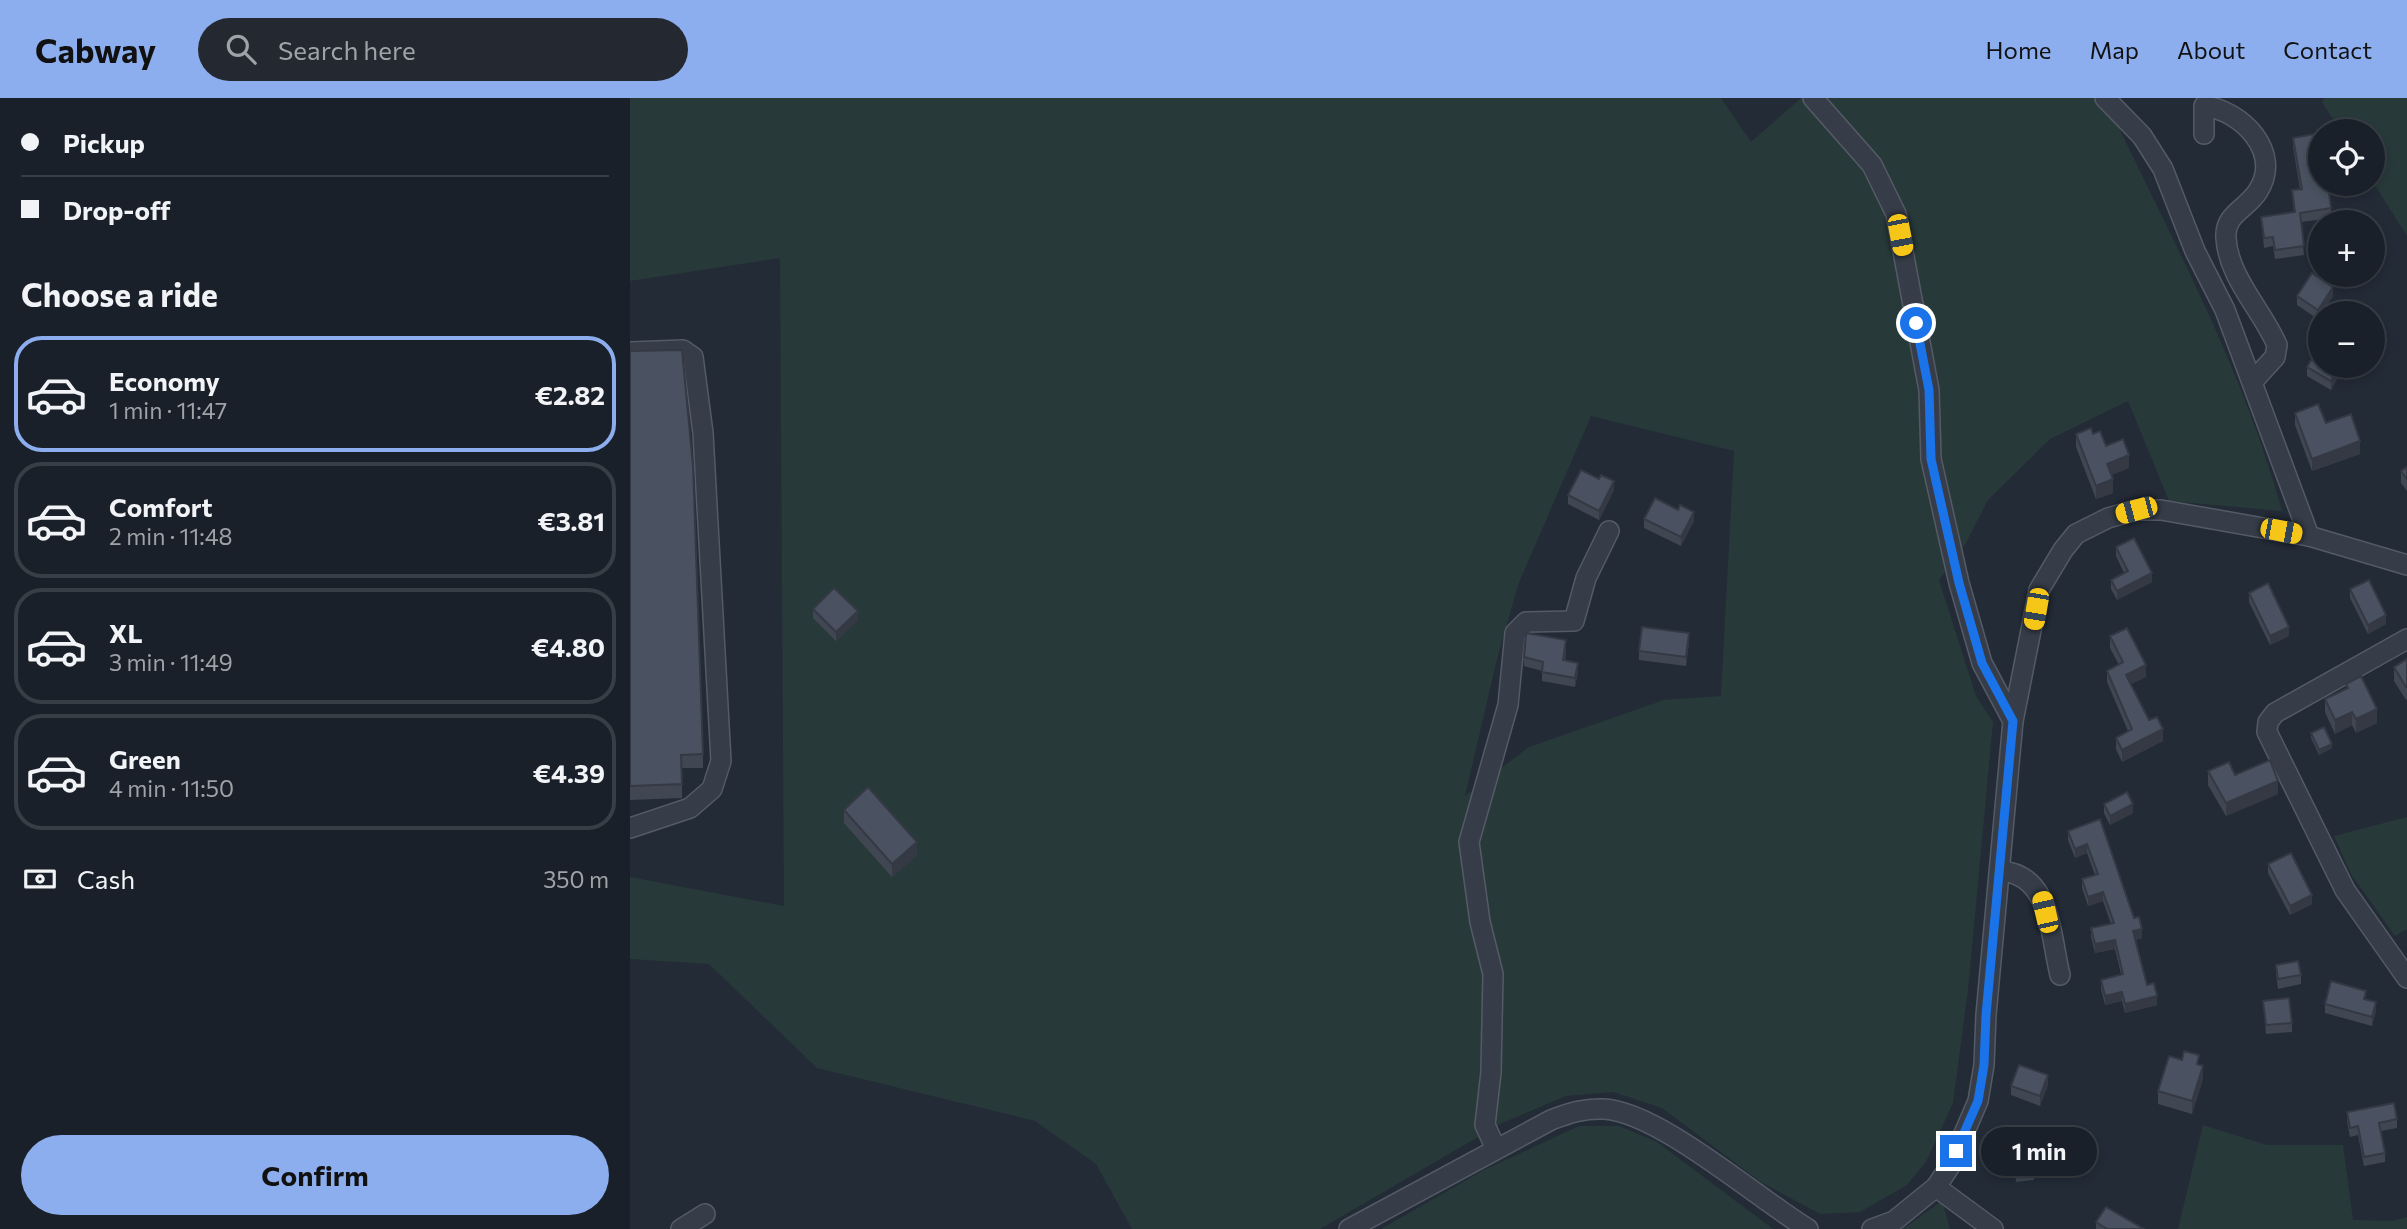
<!DOCTYPE html>
<meta charset="utf-8">
<style>
:root{--surface:#1a2029;--page:#232831;--text:#f1f3f6;--muted:#9fa3a8;--line:#383e46;--accent:#8caeee}
body{margin:0;font-family:Commissioner,sans-serif;background:var(--page);color:var(--text);height:100vh;display:flex;flex-direction:column;font-size:26px;white-space:nowrap}
*{box-sizing:border-box;margin:0}
p{font-size:23px;color:var(--muted)}
.icon{flex:none;width:38px;height:38px;fill:none;stroke:currentColor;stroke-width:2;stroke-linecap:round;stroke-linejoin:round}
.map{position:relative;flex:1;overflow:hidden}
.sheet{display:flex;flex-direction:column;background:var(--surface);width:630px}
.sheet>*{flex:none}
.guide{display:grid;align-content:center;height:154px;padding:0 21px;background:var(--surface)}
.controls{position:absolute;left:1678px;top:21px;display:grid;gap:14px}
.controls a{display:grid;place-items:center;width:77px;height:77px;border-radius:50%;background:var(--surface);box-shadow:0 4px 10px #0003,0 0 0 2px var(--line);font-size:35px}
.end{position:absolute;width:32px;height:32px;margin:-16px;border:9px solid #1a73e8;background:#fff;box-shadow:0 0 0 4px #fff}
.from{border-radius:50%}
.bubble{position:absolute;height:49px;border-radius:24px;background:var(--surface);box-shadow:0 4px 10px #0003,0 0 0 2px var(--line);font-size:23px;font-weight:700;line-height:49px;text-align:center}
.car{position:absolute;width:21px;height:42px;margin:-21px -10px;border-radius:9px;box-shadow:0 0 5px 2px #0007;background:linear-gradient(#f5c518 24%,#345 0 40%,#f5c518 0 76%,#345 0 86%,#f5c518 0)}
.guide b{display:flex;align-items:center;gap:24px;height:66px;font-size:26px}
.guide b+b{border-top:2px solid var(--line)}
.guide i{width:18px;height:18px;background:var(--text)}
ul{padding:0;list-style:none}
li{display:flex;align-items:center;gap:21px;height:116px;margin:0 14px 10px;padding:0 7px;border:4px solid var(--line);border-radius:28px}
li div{flex:1}
li b{display:block;font-size:26px}
li em{font-style:normal;font-weight:700}
li.current{border-color:var(--accent)}
li>.icon{width:63px;height:63px;stroke-width:1.5}
h2{padding:0 21px;font-size:32px;line-height:84px}
.pay{display:flex;align-items:center;gap:18px;height:77px;padding:0 21px;font-size:26px}
.pay p{margin-inline-start:auto}
.button{display:flex;gap:14px;margin-top:auto;padding:14px 21px}
.button a{flex:1;height:80px;border-radius:42px;background:var(--accent);color:#111;font-size:28px;font-weight:700;line-height:80px;text-align:center}
header{display:flex;align-items:center;gap:42px;box-sizing:border-box;height:98px;padding:0 35px;background:var(--accent);color:#111}
header strong{font-size:33px}
nav{display:flex;gap:38px;margin-inline-start:auto;font-size:24px}
.search{width:490px;height:63px;background:var(--page);display:flex;align-items:center;gap:18px;box-sizing:border-box;padding:0 24px;border-radius:38px;color:var(--muted);font-size:26px}
main{display:flex;flex:1;min-height:0}
.map>svg:first-child{display:block}
</style>
<header>
<strong>Cabway</strong>
<div class="search"><svg class="icon" aria-label="search" viewBox="0 0 24 24"><circle cx="10" cy="10" r="6"/><path d="M15 15l6 6"/></svg>Search here</div>
<nav><a>Home</a><a>Map</a><a>About</a><a>Contact</a></nav>
</header>
<main>
<section class="sheet">
<div class="guide">
<b><i class="from"></i>Pickup</b>
<b><i></i>Drop-off</b>
</div>
<h2>Choose a ride</h2>
<ul>
<li class="current"><svg class="icon" aria-label="car" viewBox="0 0 24 24"><path d="M5 17H2v-5l4-1 3-4h7l3 4 3 1v5h-3M9 17h6M6 11h13"/><circle cx="7" cy="17" r="2"/><circle cx="17" cy="17" r="2"/></svg><div><b>Economy</b><p>1 min · 11:47</p></div><em>€2.82</em></li>
<li><svg class="icon" aria-label="car" viewBox="0 0 24 24"><path d="M5 17H2v-5l4-1 3-4h7l3 4 3 1v5h-3M9 17h6M6 11h13"/><circle cx="7" cy="17" r="2"/><circle cx="17" cy="17" r="2"/></svg><div><b>Comfort</b><p>2 min · 11:48</p></div><em>€3.81</em></li>
<li><svg class="icon" aria-label="car" viewBox="0 0 24 24"><path d="M5 17H2v-5l4-1 3-4h7l3 4 3 1v5h-3M9 17h6M6 11h13"/><circle cx="7" cy="17" r="2"/><circle cx="17" cy="17" r="2"/></svg><div><b>XL</b><p>3 min · 11:49</p></div><em>€4.80</em></li>
<li><svg class="icon" aria-label="car" viewBox="0 0 24 24"><path d="M5 17H2v-5l4-1 3-4h7l3 4 3 1v5h-3M9 17h6M6 11h13"/><circle cx="7" cy="17" r="2"/><circle cx="17" cy="17" r="2"/></svg><div><b>Green</b><p>4 min · 11:50</p></div><em>€4.39</em></li>
</ul>
<div class="pay"><svg class="icon" aria-label="cash" viewBox="0 0 24 24"><path d="M3 7h18v10H3z"/><circle cx="12" cy="12" r="2"/></svg>Cash<p>350 m</p></div>
<div class="button"><a>Confirm</a></div>
</section>
<div class="map">
<svg width="1777" height="1131" viewBox="0 0 1777 1131">
<rect width="100%" height="100%" fill="#232b37"/>
<g fill="#28393a" fill-rule="evenodd">
<path d="M0,0H1091L1121,44L1171,0H1463L1487,26C1548,153 1615,277 1652,413L1539,403L1498,303L1420,341L1358,402L1336,445L1309,482L1346,598L1363,624L1338,892L1323,1005L1296,1064L1277,1087L1230,1114L1190,1116L1131,1084L1032,1010L983,994L936,998L872,1025L690,1131H502L466,1066L405,1023L187,970L79,866L0,861V779L154,808L150,160L0,183ZM961,318L1104,353L1091,598L1034,602L899,649L835,698L867,561L888,487Z"/>
<path d="M1694,0H1777V138L1743,84V33H1711L1692,4Z"/>
<path d="M1777,719V831L1765,838L1721,776L1704,738Z"/>
<path d="M1573,1027L1637,1047H1713L1723,1122L1762,1123L1777,1119V1131H1548Z"/>
<path d="M949,1028H989L1027,1044L1143,1131H751L854,1072Z"/>
<path d="M1312,1103L1320,1131H1273Z"/>
</g>
<g fill="none" stroke-linecap="round" stroke-linejoin="round">
<defs>
<g id="minor">
<path d="M1183,0L1242,67L1266,116L1299,292L1301,361L1329,485L1352,565L1383,623"/>
<path d="M1475,0L1512,38L1533,71L1565,153L1595,212L1679,438"/>
<path d="M1574,36V8C1611,12 1653,54 1628,93C1617,111 1594,116 1596,140C1598,179 1632,212 1647,247L1645,259L1623,283"/>
<path d="M0,254L53,252L63,259L73,335L91,663L82,691L60,710L0,730"/>
<path d="M1777,541L1645,615L1638,624L1637,634L1715,792L1777,880"/>
<path d="M1370,773C1421,776 1420,836 1430,877"/>
<path d="M866,1051L855,1027L861,974L863,876L850,824L839,744L878,607L885,535L896,524L944,523L956,480L979,433"/>
<path d="M1306,1089L1363,1131"/>
<path d="M51,1131L75,1116"/>
<path d="M719,1131L921,1022C939,1015 955,1010 974,1011C1029,1014 1127,1100 1178,1131"/>
<path d="M1242,1131L1264,1123L1306,1089L1320,1068L1348,1003L1354,967L1356,917L1383,623L1409,492L1433,452L1446,436L1478,420L1506,412H1531L1679,438L1777,467"/>
</g>
</defs>
<use href="#minor" stroke="#545b66" stroke-width="22"/>
<use href="#minor" stroke="#363d48" stroke-width="19"/>
</g>
<g fill="#404753">
<path d="M1663,40L1701,110V120L1671,124L1674,157L1645,161L1643,148L1634,150L1631,119L1664,115L1662,92L1670,91L1663,49Z"/>
<path d="M1667,198H1703L1690,215L1688,221L1667,207Z"/>
<path d="M0,253L73,656V670H52V700L0,702Z"/>
<path d="M1713,268V270L1701,292L1677,278V269Z"/>
<path d="M1665,315L1696,325L1730,356L1682,373L1665,327Z"/>
<path d="M1446,336H1463L1499,370L1481,377L1483,395L1466,401L1446,349Z"/>
<path d="M1777,369V393L1771,385V373Z"/>
<path d="M984,392L969,422L938,406V397Z"/>
<path d="M1014,421L1064,423L1051,448L1014,430Z"/>
<path d="M1486,449L1522,484L1487,502L1481,491V482L1494,475L1486,458Z"/>
<path d="M1720,491L1756,526L1738,536L1720,500Z"/>
<path d="M1619,495L1659,538L1640,547L1619,504Z"/>
<path d="M183,511L228,522L206,543L183,520Z"/>
<path d="M1480,538L1516,579L1501,586L1519,622L1533,643L1492,664L1486,651V640L1498,633L1477,584V573L1489,567L1480,550Z"/>
<path d="M1059,544L1056,568L1009,562V553Z"/>
<path d="M936,551L935,563L948,574L945,589L912,583V573L894,568V559Z"/>
<path d="M1777,561V601L1776,602L1764,583V569Z"/>
<path d="M1716,586L1747,625L1726,635L1722,627L1705,636L1695,614V601L1716,591Z"/>
<path d="M1681,635L1702,650L1689,657L1681,640Z"/>
<path d="M1578,673L1605,677L1648,696L1596,718L1578,687Z"/>
<path d="M1474,706L1503,715L1480,727L1474,715Z"/>
<path d="M214,712L287,757L262,779L214,725Z"/>
<path d="M1470,721L1504,820L1512,840L1505,842L1517,887L1527,907L1495,915L1492,903L1475,907L1471,891V882L1491,876L1485,851L1465,855L1461,839V830L1481,826L1473,803L1458,808L1452,790V781L1465,777L1457,755L1445,760L1438,742V733Z"/>
<path d="M1638,766L1682,806L1660,817L1638,775Z"/>
<path d="M1646,867L1671,877V886L1648,891L1646,876Z"/>
<path d="M1736,901L1746,913L1742,928L1695,915V906Z"/>
<path d="M1633,903L1662,925V934L1636,936Z"/>
<path d="M1569,966L1573,981L1562,1016L1528,1006V993Z"/>
<path d="M1418,987L1410,1008L1381,997V988Z"/>
<path d="M1717,1014L1767,1021V1030L1751,1033L1755,1055V1064L1734,1068L1728,1037L1720,1039L1717,1023Z"/>
<path d="M1374,1036L1404,1073V1082L1386,1084L1384,1062L1376,1063Z"/>
<path d="M1466,1124L1514,1131H1466Z"/>
</g>
<g fill="#343944">
<path d="M1703,189V198L1692,215H1690L1688,221V212Z"/>
<path d="M1709,268H1713V270L1701,292V283Z"/>
<path d="M1730,343V356L1682,373V361Z"/>
<path d="M1499,357V370L1477,379V366Z"/>
<path d="M1483,381V395L1466,401V388Z"/>
<path d="M984,383V392L969,422V413Z"/>
<path d="M1064,414V423L1051,448V439Z"/>
<path d="M1522,475V484L1487,502V493Z"/>
<path d="M228,513V522L206,543V534Z"/>
<path d="M1756,517V526L1738,536V527Z"/>
<path d="M1659,529V538L1640,547V538Z"/>
<path d="M1059,535V544L1056,568V559Z"/>
<path d="M948,565V574L945,589V580Z"/>
<path d="M1516,567V579L1496,588V577Z"/>
<path d="M1747,611V625L1726,635V621Z"/>
<path d="M1722,614V627L1705,636V622Z"/>
<path d="M1533,631V643L1492,664V652Z"/>
<path d="M1702,646V650L1689,657V652Z"/>
<path d="M1648,683V696L1596,718V705Z"/>
<path d="M1503,706V715L1480,727V718Z"/>
<path d="M287,744V757L262,779V766Z"/>
<path d="M1457,746V755L1445,760V751Z"/>
<path d="M1473,794V803L1458,808V799Z"/>
<path d="M1682,797V806L1660,817V808Z"/>
<path d="M1512,831V840L1503,842V833Z"/>
<path d="M1485,842V851L1465,855V846Z"/>
<path d="M1492,894V903L1475,907V898Z"/>
<path d="M1527,898V907L1495,915V906Z"/>
<path d="M1746,904V913L1742,928V919Z"/>
<path d="M1573,968V981L1562,1016V1003Z"/>
<path d="M1418,977V987L1410,1008V998Z"/>
</g>
<g fill="#4a5261" stroke="#343944" stroke-width="2">
<path d="M1690,35V86H1698L1701,110L1670,115L1674,148L1645,152L1643,139L1634,140L1631,119L1665,114L1662,92L1672,91L1663,40Z"/>
<path d="M1682,175L1703,189L1688,212L1667,198Z"/>
<path d="M1690,247V268H1709L1701,283L1677,269Z"/>
<path d="M52,252L63,368L73,656L51,657L52,686L0,688V253Z"/>
<path d="M1688,306L1696,325L1721,316L1730,343L1682,361L1665,315Z"/>
<path d="M1461,330L1463,336L1470,333L1476,348L1493,341L1499,357L1477,366L1483,381L1466,388L1446,336Z"/>
<path d="M1777,369V381L1771,373Z"/>
<path d="M951,372L969,381L971,377L984,383L969,413L938,397Z"/>
<path d="M1025,400L1048,412L1050,407L1064,414L1051,439L1014,421Z"/>
<path d="M1504,440L1522,475L1487,493L1481,482L1498,473L1486,449Z"/>
<path d="M1739,482L1756,517L1738,527L1720,491Z"/>
<path d="M1638,485L1659,529L1640,538L1619,495Z"/>
<path d="M204,490L228,513L206,534L183,511Z"/>
<path d="M1012,529L1059,535L1056,559L1009,553Z"/>
<path d="M1497,530L1516,567L1496,577L1519,622L1527,619L1533,631L1492,652L1486,640L1502,631L1477,573L1493,564L1480,538Z"/>
<path d="M896,535L936,542L933,562L948,565L945,580L912,574L913,564L894,559Z"/>
<path d="M1777,561V588L1776,589L1764,569Z"/>
<path d="M1731,578L1747,611L1726,621L1722,614L1705,622L1695,601L1718,590L1716,586Z"/>
<path d="M1694,629L1702,646L1689,652L1681,635Z"/>
<path d="M1640,662L1648,683L1596,705L1578,673L1599,664L1605,677Z"/>
<path d="M238,689L287,744L262,766L214,712Z"/>
<path d="M1497,694L1503,706L1480,718L1474,706Z"/>
<path d="M1470,721L1504,820L1509,819L1512,831L1503,833L1517,887L1524,885L1527,898L1495,906L1492,894L1475,898L1471,882L1493,876L1485,842L1465,846L1461,830L1484,825L1473,794L1458,799L1452,781L1468,776L1457,746L1445,751L1438,733Z"/>
<path d="M1661,755L1682,797L1660,808L1638,766Z"/>
<path d="M1668,863L1671,877L1648,881L1646,867Z"/>
<path d="M1701,883L1736,893L1734,901L1746,904L1742,919L1695,906Z"/>
<path d="M1659,900L1662,925L1636,927L1633,903Z"/>
<path d="M1554,953L1569,957L1567,966L1573,968L1562,1003L1528,993L1539,958L1552,962Z"/>
<path d="M1389,967L1418,977L1410,998L1381,988Z"/>
<path d="M1764,1005L1767,1021L1749,1025L1755,1055L1734,1059L1728,1028L1720,1030L1717,1014Z"/>
<path d="M1400,1033L1404,1073L1386,1075L1384,1053L1376,1054L1374,1036Z"/>
<path d="M1476,1109L1514,1131H1477L1466,1124Z"/>
</g>
<g fill="none" stroke-linecap="round" stroke-linejoin="round">
<path stroke="#1a73e8" stroke-width="9" d="M1286,225L1299,292L1301,361L1329,485L1352,565L1383,623L1356,917L1354,967L1348,1003L1326,1053"/>
</g>
</svg>
<div class="controls">
<a><svg class="icon" aria-label="locate" viewBox="0 0 24 24"><circle cx="12" cy="12" r="6"/><path d="M12 2v4M12 18v4M2 12h4M18 12h4"/></svg></a>
<a>+</a>
<a>−</a>
</div>
<i class="end from" style="left:1286px;top:225px"></i>
<i class="end" style="left:1326px;top:1053px"></i>
<div class="bubble" style="left:1351px;top:1029px;width:116px">1 min</div>
<i class="car" style="left:1270px;top:137px;rotate:169deg"></i>
<i class="car" style="left:1506px;top:412px;rotate:255deg"></i>
<i class="car" style="left:1651px;top:433px;rotate:101deg"></i>
<i class="car" style="left:1406px;top:511px;rotate:190deg"></i>
<i class="car" style="left:1415px;top:814px;rotate:347deg"></i>
</div>
</main>
